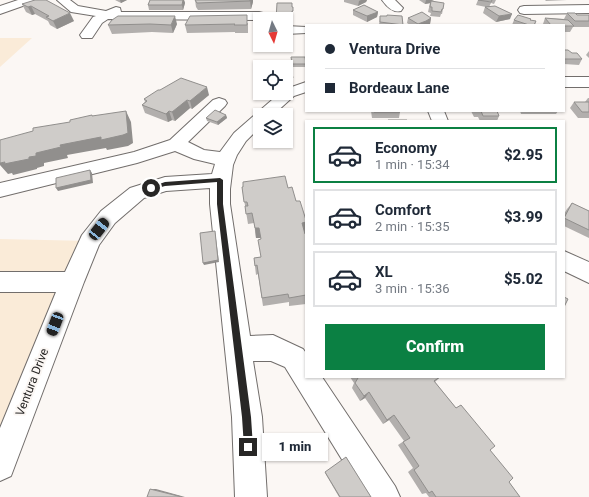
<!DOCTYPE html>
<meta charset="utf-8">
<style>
:root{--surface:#fff;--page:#f6f6f7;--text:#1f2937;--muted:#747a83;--line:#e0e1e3;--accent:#0b8043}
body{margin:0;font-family:Roboto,sans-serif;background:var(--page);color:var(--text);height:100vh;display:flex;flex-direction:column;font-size:15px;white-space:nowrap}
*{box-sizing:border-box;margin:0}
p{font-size:13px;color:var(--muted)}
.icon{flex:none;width:22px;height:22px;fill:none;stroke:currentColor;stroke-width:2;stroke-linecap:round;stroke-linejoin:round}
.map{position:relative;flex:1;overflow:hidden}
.side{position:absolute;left:305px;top:120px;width:260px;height:258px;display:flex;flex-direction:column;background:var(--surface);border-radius:0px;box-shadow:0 1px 3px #0004}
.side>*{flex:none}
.top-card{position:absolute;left:305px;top:24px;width:260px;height:88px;border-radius:0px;box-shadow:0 1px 3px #0004;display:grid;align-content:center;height:88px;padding:0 20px;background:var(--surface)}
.needle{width:26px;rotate:175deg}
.controls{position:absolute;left:253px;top:12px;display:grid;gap:8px}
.controls a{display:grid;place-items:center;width:40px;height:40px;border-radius:0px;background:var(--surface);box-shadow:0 1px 3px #0004;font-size:20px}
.end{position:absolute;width:18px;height:18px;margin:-9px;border:5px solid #282726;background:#fff;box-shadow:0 0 0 2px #fff}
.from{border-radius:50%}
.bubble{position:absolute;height:28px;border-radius:0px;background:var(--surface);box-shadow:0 1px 3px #0004;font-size:13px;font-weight:800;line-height:28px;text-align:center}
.car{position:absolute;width:12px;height:24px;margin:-12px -6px;border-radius:5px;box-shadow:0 0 3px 1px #0007;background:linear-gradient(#222 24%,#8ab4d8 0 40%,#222 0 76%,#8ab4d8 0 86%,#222 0)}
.top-card b{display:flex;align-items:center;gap:14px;height:38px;font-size:15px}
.top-card b+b{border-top:1px solid var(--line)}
.top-card i{width:10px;height:10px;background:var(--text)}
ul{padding:7px 0 0;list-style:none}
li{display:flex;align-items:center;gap:12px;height:56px;margin:0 8px 6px;padding:0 12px;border:2px solid var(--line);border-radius:0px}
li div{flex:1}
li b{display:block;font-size:15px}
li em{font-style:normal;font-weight:800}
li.current{border-color:var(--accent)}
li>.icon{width:36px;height:36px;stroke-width:1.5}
.cta{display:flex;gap:8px;margin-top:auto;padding:8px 20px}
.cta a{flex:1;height:46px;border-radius:0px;background:var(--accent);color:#fff;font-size:16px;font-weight:800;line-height:46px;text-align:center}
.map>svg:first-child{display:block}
</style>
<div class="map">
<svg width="589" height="497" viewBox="0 0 589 497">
<rect width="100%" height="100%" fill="#fbf7f4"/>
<g fill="#faebd8">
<path d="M0,38H32L0,67Z"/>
<path d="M0,239L90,241L0,466Z"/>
</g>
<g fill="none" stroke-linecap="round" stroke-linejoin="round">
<defs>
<g id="minor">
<path d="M18,0H36L34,2L0,14V6Z"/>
<path d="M57,0H70L78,6L106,11L116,7L120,8L121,12H259L263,13L265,16L263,19L259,20L108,19L102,23L92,38H82L80,35L93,17L96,16L71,12Z"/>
<path d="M382,0H395L403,8L401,11C393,13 387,7 382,0Z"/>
<path d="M589,5V13L524,14L520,13L518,10L520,7L524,6Z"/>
<path d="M286,26L306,27V33L286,34Z"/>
<rect x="564" y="77" width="25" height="10"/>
<path d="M306,82V92L294,96L273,115H260V127L246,141L237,155L233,165L230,189V204L250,336L273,335L303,349L306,353V377H322L395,486L400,497H365L285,367L271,361H253L262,417L267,497H235L232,417L210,204V188L166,191L144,198L115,223L99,245L84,282L11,476L0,481V428L56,292H0V272H65L82,235L101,211L130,188L165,177L212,174L215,164L194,159L175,151L137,163L0,197V183L134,152L170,140L213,100L219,98L225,100L227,103L225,106L188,142L204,150L220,152L234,133L280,93H286V89Z"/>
<path d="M428,111H444L448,121H432Z"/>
<path d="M564,251L589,262V283L564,271Z"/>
</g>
</defs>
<use href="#minor" stroke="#726e6c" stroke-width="2"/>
<g stroke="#aeaca9" stroke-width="1.5" stroke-dasharray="0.5 2" stroke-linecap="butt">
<path d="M284,60L285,67"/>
<path d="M286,70L294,78"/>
</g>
<use href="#minor" fill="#fff" fill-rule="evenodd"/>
</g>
<g fill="#b2afad">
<path d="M35,0L74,21L57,29L50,25L48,21L35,14L32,15L26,12L22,4Z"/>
<path d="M115,0H127L121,3Z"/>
<path d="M150,0H184L185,3L183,10H149L148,5Z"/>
<path d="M195,0H253V2L251,9L198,10L196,7Z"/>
<path d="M344,0H367L366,2L358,6L344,2Z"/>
<path d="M419,0H434L431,1L443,9L442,14H441L440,17L430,16L431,13L428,12L430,3L425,4Z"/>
<path d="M478,0H496L494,4L491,3L489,7L510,19L496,22L483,13L485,7H486L476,5Z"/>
<path d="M545,0H567L546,1Z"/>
<path d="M292,7H293V16H292V24H286V19H276Z"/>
<path d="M353,10L378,12L377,17L367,22L353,15Z"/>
<path d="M567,13L577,15H589V27H573L570,32H564V25H543V24L545,18L565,19H564Z"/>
<path d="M380,16H402L403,25H379Z"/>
<path d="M408,18H431L430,24L428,25H410L407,23Z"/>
<path d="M112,20L177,24L173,33L152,32L112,34L108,25Z"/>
<path d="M514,20H530L536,21L535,25H512Z"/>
<path d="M248,23V33H235V32L187,33L185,25Z"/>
<path d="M564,50L582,59L579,65L564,64Z"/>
<path d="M589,51V58L586,55Z"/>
<path d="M291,57L306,63V67H292Z"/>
<path d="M160,90L209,95L192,109L190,108L175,121L172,120L168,122L145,113L142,105L145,102L144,99Z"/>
<path d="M588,98H589V118H578L570,108L574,102H585Z"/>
<path d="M371,111H400V112L399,118H372Z"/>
<path d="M471,111H497L499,116L497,121H480L478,117H474Z"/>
<path d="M520,111H558L556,114H521Z"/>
<path d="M226,115L227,118L218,125L207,121L206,118Z"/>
<path d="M242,187L288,188L296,201L306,220V232H305V234H306V304L289,306V302L263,306L258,274L256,275L254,258L261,257V238H256L254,223L248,224Z"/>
<path d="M572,203L589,211V238L564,226V214L567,209Z"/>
<path d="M350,377H440L435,382L456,408L461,405L490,450L509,482L520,497H429L426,493L422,494L408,472L413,468L398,445L404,441L389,420L383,424L365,398L360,401L352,388L354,383Z"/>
<path d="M346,457L371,497H339L325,473Z"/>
</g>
<g fill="#918f8d">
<path d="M120,0H127L121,3Z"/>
<path d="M183,0H184L185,3L183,10L182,5Z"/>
<path d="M250,0H253V2L251,9Z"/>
<path d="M361,0H367L366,2L358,6L359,1Z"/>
<path d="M426,0H434L431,1V3L425,4Z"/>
<path d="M31,6L35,14L32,15L28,7Z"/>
<path d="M378,12L377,17L367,22V16Z"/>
<path d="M70,13L74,21L57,29L53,21Z"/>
<path d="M512,14L510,19L496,22L499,16Z"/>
<path d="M175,16L177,24L173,33L171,25Z"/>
<path d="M431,18L430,24L428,25H417L418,24Z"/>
<path d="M207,87L209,95L192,109L190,101Z"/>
<path d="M187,100L190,108L175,121L172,112Z"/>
<path d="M126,111L131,122L133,143L128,146L107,150L106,148L67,155L68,158L44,163V166L37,168V169L13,175L12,173L8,174L0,165V163L29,157L36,153L60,145Z"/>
<path d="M169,111L172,120L168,122L166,114Z"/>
<path d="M226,115L227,118L218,125L217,122Z"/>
<path d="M90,170L92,173L93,183L58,191L56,188Z"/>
<path d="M306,222V232L302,233V223Z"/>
<path d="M255,228H259L261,238H256Z"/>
<path d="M215,231L219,262L204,265L203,263Z"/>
<path d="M369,392L365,398L360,401L364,396Z"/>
<path d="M394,415L389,420L383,424L387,420Z"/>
<path d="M150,489H156L185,497H182Z"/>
</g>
<g fill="#cfccc9" stroke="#918f8d">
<path d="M35,0H46L70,13L53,21L46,17L49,16L31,6L28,7L22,4Z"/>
<path d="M150,0H183L182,5H148Z"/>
<path d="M195,0H250V1L197,3Z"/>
<path d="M478,0H492L491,2Z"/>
<path d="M431,1L444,3L443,9H442L441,12L432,11V7H430Z"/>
<path d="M277,3H292V7H293V11H292V19H276Z"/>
<path d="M364,5L378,12L367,16L353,10Z"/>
<path d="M495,6L512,14L499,16L485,7Z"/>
<path d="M422,12L431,18L426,21L418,24L408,18Z"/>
<path d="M567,13H575L577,15H589V21H575Z"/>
<path d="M247,15V25H234L235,24L185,25L190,16Z"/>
<path d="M387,15L402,16L403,25L380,22V16H387Z"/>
<path d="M518,15L531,19L530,20L536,21L534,25H529L514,20Z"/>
<path d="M118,16H175L171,25L150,24L108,25L112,20Z"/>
<path d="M545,18L568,20L574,26H564V25H551Z"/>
<path d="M564,50H568L572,53H577L582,59H564Z"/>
<path d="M291,57H305L306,64H292Z"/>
<path d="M181,78L207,87L190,101L187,100L172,112L169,111L166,114L142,105L147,101L144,99L158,90H160Z"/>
<path d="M574,102H589V112H582Z"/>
<path d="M215,110L226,115L217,122L206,118Z"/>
<path d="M126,111L128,133L123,135L101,140V137L60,145L61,147L36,153V156L29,157V159L4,164L5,162L0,163V140L33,131V128L70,122V120L92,115V116Z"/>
<path d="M373,111H400V112H374Z"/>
<path d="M481,111H497L499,116H483Z"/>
<path d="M388,120H407V121H389Z"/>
<path d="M90,170L91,180L56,188V178Z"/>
<path d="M285,176L288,188L292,187L296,201H300L306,220V222L302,223L305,234H306V295L289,298L288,294L262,298L257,265L255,266L254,258L261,257L258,240L261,239L259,228H255L252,213L246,214L245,206H248L247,202H244L242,187H243V182Z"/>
<path d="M572,203L589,211V230L564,218Z"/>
<path d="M215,231L218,260L203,263L200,233Z"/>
<path d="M564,297L568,299L564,307Z"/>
<path d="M357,377H440L434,381L456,408L461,405L495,446L490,450L513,478L509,482L520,497H436L432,491L429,493L414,470L419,466L403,442L410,438L394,415L387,420L369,392L364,396L355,383L358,378Z"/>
<path d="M346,457L371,497H340L325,472Z"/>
<path d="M150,489L182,497H147Z"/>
</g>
<path fill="#282726" d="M220,178L223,180V204L251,417L253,447L251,450L248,451L245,450L244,447L242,417L217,204V182L165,186L151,190L148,188L165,182Z"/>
<g text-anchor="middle" stroke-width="4" stroke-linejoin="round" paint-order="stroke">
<g font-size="12" fill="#282726" stroke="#fbf7f4">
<text transform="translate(32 382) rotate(-69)" y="4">Ventura Drive</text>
</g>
</g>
</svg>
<div class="controls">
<a><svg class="needle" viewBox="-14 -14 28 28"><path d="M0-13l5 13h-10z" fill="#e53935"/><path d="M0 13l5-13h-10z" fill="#747a83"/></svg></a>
<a><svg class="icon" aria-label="locate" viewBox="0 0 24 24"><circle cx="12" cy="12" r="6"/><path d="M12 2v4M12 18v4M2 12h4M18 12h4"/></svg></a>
<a><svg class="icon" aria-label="layers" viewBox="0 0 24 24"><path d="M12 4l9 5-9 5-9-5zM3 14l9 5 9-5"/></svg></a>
</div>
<i class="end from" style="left:151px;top:188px"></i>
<i class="end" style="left:248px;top:447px"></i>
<div class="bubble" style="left:262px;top:433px;width:66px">1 min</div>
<i class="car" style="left:99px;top:229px;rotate:38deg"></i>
<i class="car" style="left:55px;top:324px;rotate:201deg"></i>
<div class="top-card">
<b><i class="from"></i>Ventura Drive</b>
<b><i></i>Bordeaux Lane</b>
</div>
<section class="side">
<ul>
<li class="current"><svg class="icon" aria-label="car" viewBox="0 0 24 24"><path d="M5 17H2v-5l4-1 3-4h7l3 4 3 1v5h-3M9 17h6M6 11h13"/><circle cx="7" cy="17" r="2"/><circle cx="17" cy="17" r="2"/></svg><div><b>Economy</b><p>1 min · 15:34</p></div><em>$2.95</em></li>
<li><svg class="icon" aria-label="car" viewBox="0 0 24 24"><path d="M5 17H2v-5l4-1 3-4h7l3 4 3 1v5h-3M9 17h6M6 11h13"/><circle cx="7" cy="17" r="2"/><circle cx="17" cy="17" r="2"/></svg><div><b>Comfort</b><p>2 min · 15:35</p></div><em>$3.99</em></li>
<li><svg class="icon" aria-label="car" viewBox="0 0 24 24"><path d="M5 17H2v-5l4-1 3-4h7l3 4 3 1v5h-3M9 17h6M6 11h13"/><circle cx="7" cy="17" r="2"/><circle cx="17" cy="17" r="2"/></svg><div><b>XL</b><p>3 min · 15:36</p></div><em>$5.02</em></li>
</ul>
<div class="cta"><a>Confirm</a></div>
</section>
</div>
